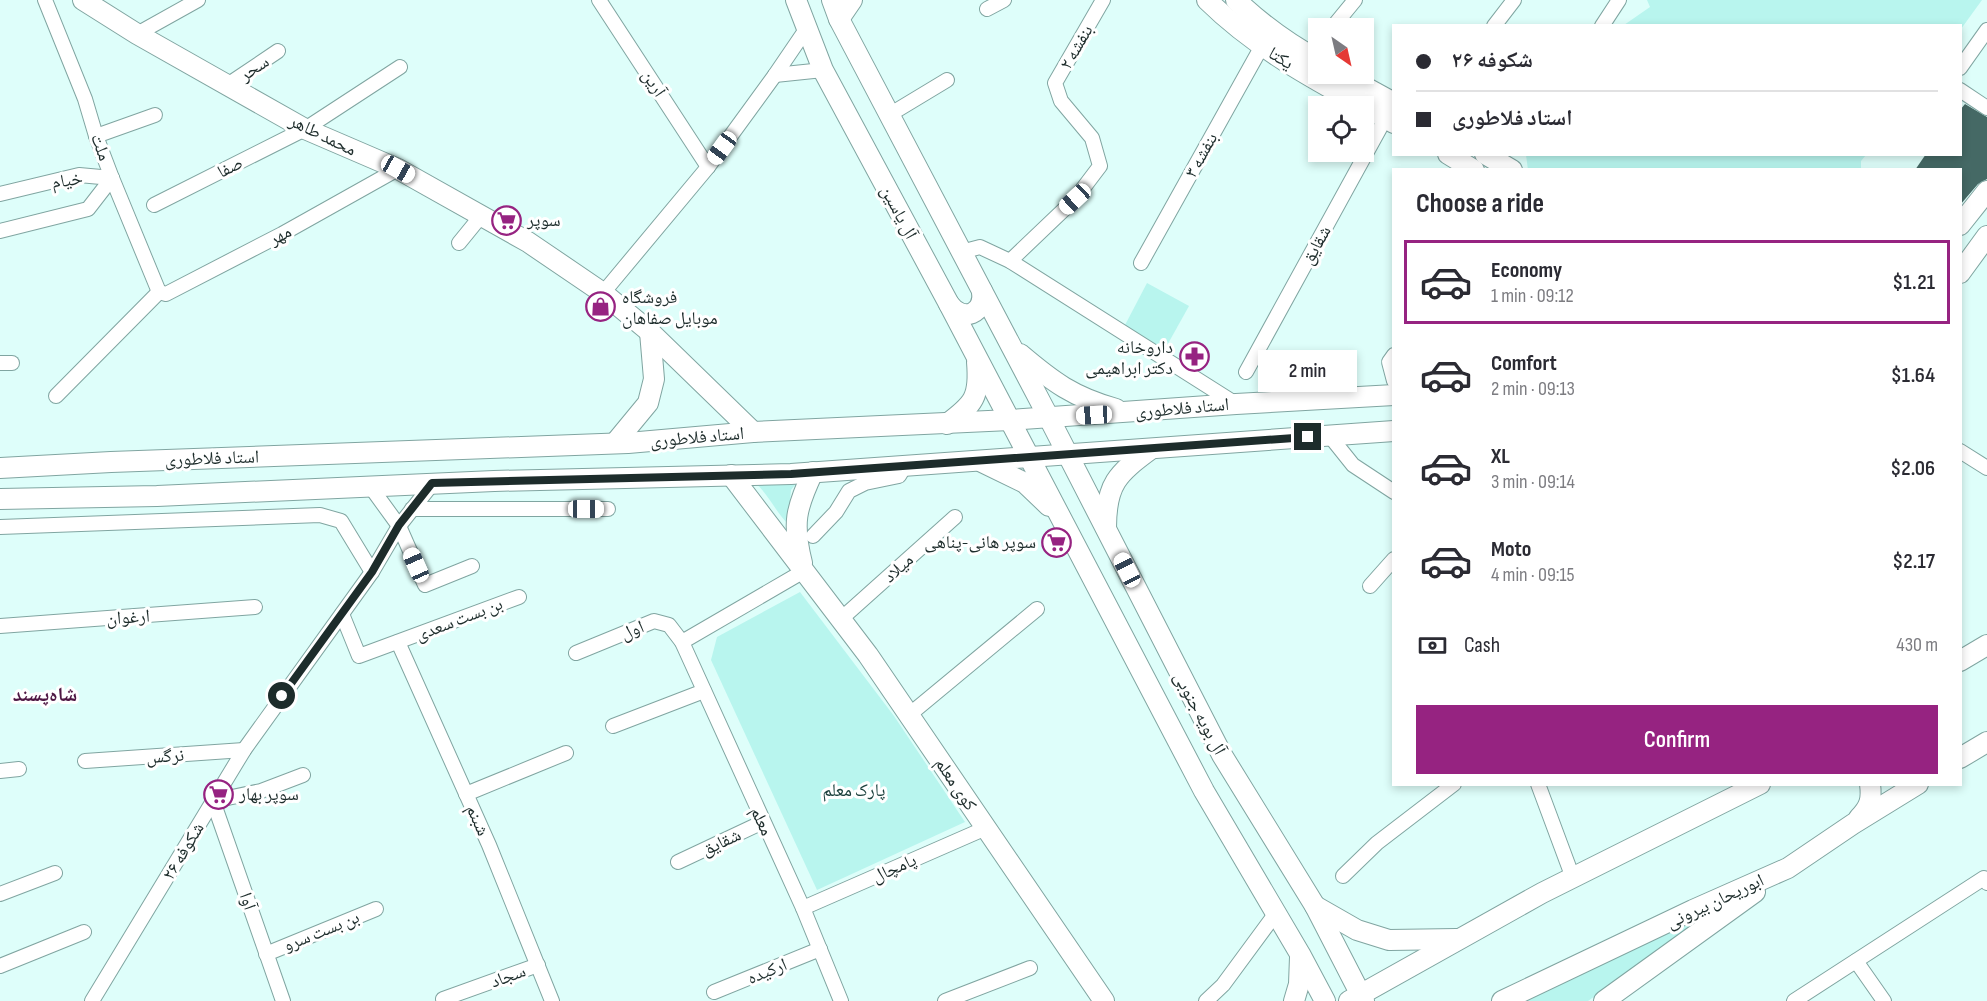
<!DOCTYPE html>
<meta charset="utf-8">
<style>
:root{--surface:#fff;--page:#f7f7f7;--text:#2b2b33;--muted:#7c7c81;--line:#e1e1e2;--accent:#962381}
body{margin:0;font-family:"Sofia Sans Condensed","Noto Naskh Arabic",sans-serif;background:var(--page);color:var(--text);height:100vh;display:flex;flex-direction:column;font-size:22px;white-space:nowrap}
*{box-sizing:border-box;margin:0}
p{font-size:20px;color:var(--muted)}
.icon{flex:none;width:33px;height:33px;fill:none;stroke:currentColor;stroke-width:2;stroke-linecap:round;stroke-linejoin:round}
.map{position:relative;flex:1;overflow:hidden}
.details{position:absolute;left:1392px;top:168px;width:570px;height:618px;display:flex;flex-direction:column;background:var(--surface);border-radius:0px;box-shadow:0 3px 9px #0003}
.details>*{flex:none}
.banner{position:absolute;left:1392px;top:24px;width:570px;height:132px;border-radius:0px;box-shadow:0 3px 9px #0003;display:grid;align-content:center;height:132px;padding:0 24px;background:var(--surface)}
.needle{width:39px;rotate:146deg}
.buttons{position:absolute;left:1308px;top:18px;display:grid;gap:12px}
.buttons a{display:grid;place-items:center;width:66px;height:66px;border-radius:0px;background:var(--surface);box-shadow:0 3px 9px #0003;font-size:30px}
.end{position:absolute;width:27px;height:27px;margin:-14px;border:8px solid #1d2c2b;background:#fff;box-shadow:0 0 0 3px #fff}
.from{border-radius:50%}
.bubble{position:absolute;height:42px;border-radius:0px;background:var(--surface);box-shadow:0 3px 9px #0003;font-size:20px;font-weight:600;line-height:42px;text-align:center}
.car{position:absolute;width:18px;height:36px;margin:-18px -9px;border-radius:8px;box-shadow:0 0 4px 2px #0007;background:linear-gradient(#fff 24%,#345 0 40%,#fff 0 76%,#345 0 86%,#fff 0)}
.banner b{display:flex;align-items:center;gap:21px;height:57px;font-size:22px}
.banner b+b{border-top:2px solid var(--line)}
.banner i{width:15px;height:15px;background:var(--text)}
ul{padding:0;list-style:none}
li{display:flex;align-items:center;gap:18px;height:84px;margin:0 12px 9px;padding:0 12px;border:3px solid transparent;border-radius:0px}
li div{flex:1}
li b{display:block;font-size:22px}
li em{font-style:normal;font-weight:600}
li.active{border-color:var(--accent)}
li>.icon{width:54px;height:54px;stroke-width:1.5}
h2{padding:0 24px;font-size:27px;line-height:72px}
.pay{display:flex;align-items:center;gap:15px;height:66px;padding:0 24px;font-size:22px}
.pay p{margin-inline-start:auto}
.primary-button{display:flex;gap:12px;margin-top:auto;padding:12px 24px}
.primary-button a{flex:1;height:69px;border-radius:0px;background:var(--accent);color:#fff;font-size:24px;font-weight:600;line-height:69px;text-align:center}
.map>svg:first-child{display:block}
</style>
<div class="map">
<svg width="1987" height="1001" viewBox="0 0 1987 1001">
<rect width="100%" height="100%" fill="#defefa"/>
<g fill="#b8f5ee">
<path d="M1647,0H1982L1961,29L1960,26L1624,25L1650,7Z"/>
<path d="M1526,155V154L1866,155L1861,161V170H1528Z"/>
<path d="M1147,283L1189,306L1165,349L1124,327Z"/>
<path d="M798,481L791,490L788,524C774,510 769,494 754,482Z"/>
<path d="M800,592L894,716L965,822L817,890L711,660L717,637Z"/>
<path d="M1717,910L1588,1001H1524Z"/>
</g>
<path fill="#456965" d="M1965,104L1987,117V179L1978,184L1960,205V170H1915L1926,154H1960V110Z"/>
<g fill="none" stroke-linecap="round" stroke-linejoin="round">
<defs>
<g id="street">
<path d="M45,0L85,99L96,136L112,178L159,292"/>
<path d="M599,0L708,167"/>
<path d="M987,9L1004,0"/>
<path d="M1494,26L1514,0"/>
<path d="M1602,26L1619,0"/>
<path d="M1332,28L1355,0"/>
<path d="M137,34L198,0"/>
<path d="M1960,68L1987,30"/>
<path d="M775,75L823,70"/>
<path d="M229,84L278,51"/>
<path d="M1960,90L1987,108"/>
<path d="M889,115L947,80"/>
<path d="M96,136L155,115"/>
<path d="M0,194L79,175L112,178"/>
<path d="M154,205L305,129L400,67"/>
<path d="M0,231L88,209L112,178"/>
<path d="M459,243L481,216"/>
<path d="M961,252L980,247L1010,261L1236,404"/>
<path d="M1010,261L1075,199L1100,166L1092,138L1061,101L1055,83L1103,0"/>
<path d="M1141,263L1262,46"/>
<path d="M159,292L166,294L282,234L398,169"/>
<path d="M603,293L708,167L775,75L807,28"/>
<path d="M1394,355L1389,362L1394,381"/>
<path d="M0,363H12"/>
<path d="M1246,372L1385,119"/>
<path d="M56,396L159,292"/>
<path d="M1329,435L1353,465L1394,492"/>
<path d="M1960,451L1987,468"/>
<path d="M370,486L399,526L425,585L472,566"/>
<path d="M412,509H608"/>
<path d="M0,527L320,515L341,521L372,572"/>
<path d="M813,536L836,512L849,491L865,483L899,476L905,466"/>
<path d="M1370,586L1394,559"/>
<path d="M342,614L359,656L519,597"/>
<path d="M841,619L955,517"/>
<path d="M0,626L255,607"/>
<path d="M398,642L489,845L552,1001"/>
<path d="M682,642L804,571"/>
<path d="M576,653L654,621L669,625L682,642L803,908L841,1001"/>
<path d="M909,715L1037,609"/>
<path d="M613,726L704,691"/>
<path d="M85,761L244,750"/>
<path d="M0,771L19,769"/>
<path d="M1538,784L1573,878"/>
<path d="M466,794L566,753"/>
<path d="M678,862L763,822"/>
<path d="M1343,876L1377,843L1454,784"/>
<path d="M0,894L55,873"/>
<path d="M803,908L986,828"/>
<path d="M266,954L376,909"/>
<path d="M1856,961L1884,1001"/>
<path d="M0,966L84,932"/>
<path d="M714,992L820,949"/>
<path d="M443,999L538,965"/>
<path d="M92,1001L244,750L372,572L399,526L433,483"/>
<path d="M283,1001L213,801L261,791L303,775"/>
<path d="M945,1001L1030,968"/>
<path d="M1206,1001L1223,985L1276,913"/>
<path d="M1794,1001L1984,878L1987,883"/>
</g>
<g id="secondary">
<path d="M83,0L137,34L305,129L398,169L528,242L603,293L650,332L753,432"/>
<path d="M796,0L823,70L949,304L1204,791L1300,954L1325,1001"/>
<path d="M832,0L839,19L1049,418L1222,755L1315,906L1364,1001"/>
<path d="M1207,0C1262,54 1327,86 1394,123"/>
<path d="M1236,0C1261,24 1289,44 1318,60"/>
<path d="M839,19L852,0"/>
<path d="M1341,74L1394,103"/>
<path d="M1448,154L1474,170"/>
<path d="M1485,154L1512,170"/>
<path d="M1960,225L1987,191"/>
<path d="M1960,273L1987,236"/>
<path d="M949,304C963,323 985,314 982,291"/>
<path d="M1020,354C1053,382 1073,397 1116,409"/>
<path d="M947,424C974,404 980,397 977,362"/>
<path d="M615,443L648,403L654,379L650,332"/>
<path d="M982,462L1025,483L1049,506"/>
<path d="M0,468L111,462L628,443L753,432L1010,420L1236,404L1394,395"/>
<path d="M731,475L868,655L1104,1001"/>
<path d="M0,499L157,496L494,481L791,474L1394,431"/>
<path d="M1106,528C1106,484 1117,474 1151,449"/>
<path d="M802,563C792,523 796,508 813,472"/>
<path d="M1960,661L1987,645"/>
<path d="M1960,758L1987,742"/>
<path d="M1859,818C1870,807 1872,799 1870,784"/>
<path d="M1315,906L1357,930L1389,940L1457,939"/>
<path d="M1294,1001L1299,984L1300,957"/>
<path d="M1349,1001L1542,893L1760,784"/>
<path d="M1502,1001L1693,910L1788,868L1853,824L1918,784"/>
<path d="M1604,1001L1755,892"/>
</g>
</defs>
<use href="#street" stroke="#80a5a1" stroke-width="16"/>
<use href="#secondary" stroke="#80a5a1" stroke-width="22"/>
<use href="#street" stroke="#fff" stroke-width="14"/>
<use href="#secondary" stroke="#fff" stroke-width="20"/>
</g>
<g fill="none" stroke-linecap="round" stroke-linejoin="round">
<path stroke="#1d2c2b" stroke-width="8" d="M282,696L372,572L399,525L432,483L791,474L1308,437"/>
</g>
<defs>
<symbol id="supermarket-ring" viewBox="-11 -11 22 22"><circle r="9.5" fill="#fff" stroke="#962381" stroke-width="1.5"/><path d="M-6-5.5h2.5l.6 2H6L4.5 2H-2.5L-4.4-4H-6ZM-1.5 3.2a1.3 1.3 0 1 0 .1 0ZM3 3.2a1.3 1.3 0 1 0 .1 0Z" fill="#962381"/></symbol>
<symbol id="shop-ring" viewBox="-11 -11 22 22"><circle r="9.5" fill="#fff" stroke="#962381" stroke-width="1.5"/><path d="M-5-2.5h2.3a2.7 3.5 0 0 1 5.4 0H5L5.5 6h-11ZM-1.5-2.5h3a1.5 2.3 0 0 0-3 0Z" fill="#962381"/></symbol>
<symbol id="pharmacy-ring" viewBox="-11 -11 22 22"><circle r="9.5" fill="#fff" stroke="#962381" stroke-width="1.5"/><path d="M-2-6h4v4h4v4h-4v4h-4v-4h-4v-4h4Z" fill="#962381"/></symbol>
</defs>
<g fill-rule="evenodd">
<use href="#supermarket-ring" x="490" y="204" width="33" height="33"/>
<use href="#shop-ring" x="584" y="290" width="33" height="33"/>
<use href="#pharmacy-ring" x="1178" y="340" width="33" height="33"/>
<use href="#supermarket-ring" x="1040" y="526" width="33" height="33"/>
<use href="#supermarket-ring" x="202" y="778" width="33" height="33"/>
</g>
<g text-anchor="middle" stroke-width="6" stroke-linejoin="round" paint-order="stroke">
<g font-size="18" fill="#1d2c2b" stroke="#fff">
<text transform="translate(1076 47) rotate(-60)" y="6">بنفشه ۲</text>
<text transform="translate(1281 58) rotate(32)" y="6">یکتا</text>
<text transform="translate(254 68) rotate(-34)" y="6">سحر</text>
<text transform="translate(654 83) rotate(57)" y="6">آرین</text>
<text transform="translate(323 135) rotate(26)" y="6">محمد طاهر</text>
<text transform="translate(101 147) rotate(70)" y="6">ملت</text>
<text transform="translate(1201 155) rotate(-61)" y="6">بنفشه ۳</text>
<text transform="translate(230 167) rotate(-27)" y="6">صفا</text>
<text transform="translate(67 180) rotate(-9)" y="6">خیام</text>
<text transform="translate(899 212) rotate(62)" y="6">آل یاسین</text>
<text transform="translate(280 235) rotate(-28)" y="6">مهر</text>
<text transform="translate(1316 245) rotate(-61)" y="6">شقایق</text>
<text transform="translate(1182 408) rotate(-5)" y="6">استاد فلاطوری</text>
<text transform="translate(697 437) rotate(-5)" y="6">استاد فلاطوری</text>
<text transform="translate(212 458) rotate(-2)" y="6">استاد فلاطوری</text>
<text transform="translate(898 568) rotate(-42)" y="6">میلاد</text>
<text transform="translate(128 617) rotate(-4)" y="6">ارغوان</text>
<text transform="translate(459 619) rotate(-21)" y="6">بن بست سعدی</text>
<text transform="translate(632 630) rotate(-22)" y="6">اول</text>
<text transform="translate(1200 713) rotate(62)" y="6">آل بویه جنوبی</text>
<text transform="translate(165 756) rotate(-4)" y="6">نرگس</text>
<text transform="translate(956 784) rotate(56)" y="6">کوی معلم</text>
<text transform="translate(478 820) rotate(66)" y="6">شبنم</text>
<text transform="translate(762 821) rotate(65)" y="6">معلم</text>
<text transform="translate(721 842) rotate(-25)" y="6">شقایق</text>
<text transform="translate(183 851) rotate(-59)" y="6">شکوفه ۲۶</text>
<text transform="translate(894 868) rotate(-24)" y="6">پامچال</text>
<text transform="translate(248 901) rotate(71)" y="6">آوا</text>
<text transform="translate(1715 901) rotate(-25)" y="6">ابوریحان بیرونی</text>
<text transform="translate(321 931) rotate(-22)" y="6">بن بست سرو</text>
<text transform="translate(767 971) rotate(-22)" y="6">ارکیده</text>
<text transform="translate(508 976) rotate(-20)" y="6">سجاد</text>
</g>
<g font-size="18" fill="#1d2c2b" stroke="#fff" text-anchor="start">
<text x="527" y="226">سوپر</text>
<text x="622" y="303">فروشگاه<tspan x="622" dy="21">موبایل صفاهان</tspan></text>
<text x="1173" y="353" text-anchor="end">داروخانه<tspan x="1173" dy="21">دکتر ابراهیمی</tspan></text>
<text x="1036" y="548" text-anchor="end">سوپر هانی-پناهی</text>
<text x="239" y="800">سوپر بهار</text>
</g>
<g font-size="18" fill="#1b413d" stroke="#fff">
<text x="854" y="796">پارک معلم</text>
</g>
<g font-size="20" font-weight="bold" fill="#4e1743" stroke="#fff">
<text x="45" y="701">شاه‌پسند</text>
</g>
</g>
</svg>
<div class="buttons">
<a><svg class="needle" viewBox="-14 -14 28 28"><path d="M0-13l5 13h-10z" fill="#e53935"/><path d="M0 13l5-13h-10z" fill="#7c7c81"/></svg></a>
<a><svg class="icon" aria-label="locate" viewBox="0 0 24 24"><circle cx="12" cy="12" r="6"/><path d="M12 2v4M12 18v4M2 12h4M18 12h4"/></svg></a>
</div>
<i class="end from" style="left:282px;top:696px"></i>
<i class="end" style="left:1308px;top:437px"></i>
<div class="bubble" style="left:1258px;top:350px;width:99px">2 min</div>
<i class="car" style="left:722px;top:148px;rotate:216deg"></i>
<i class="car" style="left:398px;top:169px;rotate:119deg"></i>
<i class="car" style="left:1075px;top:199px;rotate:227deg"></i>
<i class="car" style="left:1094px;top:415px;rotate:267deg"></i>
<i class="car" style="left:586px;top:509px;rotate:90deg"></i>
<i class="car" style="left:416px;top:565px;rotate:336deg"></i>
<i class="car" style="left:1127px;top:570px;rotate:333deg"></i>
<div class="banner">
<b><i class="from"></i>شکوفه ۲۶</b>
<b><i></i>استاد فلاطوری</b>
</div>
<section class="details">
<h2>Choose a ride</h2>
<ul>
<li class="active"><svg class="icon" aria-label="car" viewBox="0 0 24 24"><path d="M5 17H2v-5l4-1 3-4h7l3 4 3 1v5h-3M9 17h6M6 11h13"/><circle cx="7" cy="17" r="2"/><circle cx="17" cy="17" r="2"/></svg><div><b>Economy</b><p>1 min · 09:12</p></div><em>$1.21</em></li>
<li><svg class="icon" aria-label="car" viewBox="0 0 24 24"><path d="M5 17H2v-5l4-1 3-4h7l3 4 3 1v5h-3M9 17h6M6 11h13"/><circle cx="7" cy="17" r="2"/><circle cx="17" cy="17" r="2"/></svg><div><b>Comfort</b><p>2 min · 09:13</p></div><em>$1.64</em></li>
<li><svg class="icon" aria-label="car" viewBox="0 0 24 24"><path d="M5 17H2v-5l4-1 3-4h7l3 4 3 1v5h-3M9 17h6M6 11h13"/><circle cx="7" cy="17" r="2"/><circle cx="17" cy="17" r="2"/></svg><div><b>XL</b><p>3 min · 09:14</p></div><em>$2.06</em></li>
<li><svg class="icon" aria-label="car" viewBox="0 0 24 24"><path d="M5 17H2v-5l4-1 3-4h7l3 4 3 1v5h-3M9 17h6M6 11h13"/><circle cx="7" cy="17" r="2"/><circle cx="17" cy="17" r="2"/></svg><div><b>Moto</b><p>4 min · 09:15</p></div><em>$2.17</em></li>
</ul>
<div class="pay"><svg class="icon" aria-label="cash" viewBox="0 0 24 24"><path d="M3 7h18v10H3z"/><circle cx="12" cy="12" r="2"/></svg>Cash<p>430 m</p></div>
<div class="primary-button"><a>Confirm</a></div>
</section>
</div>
